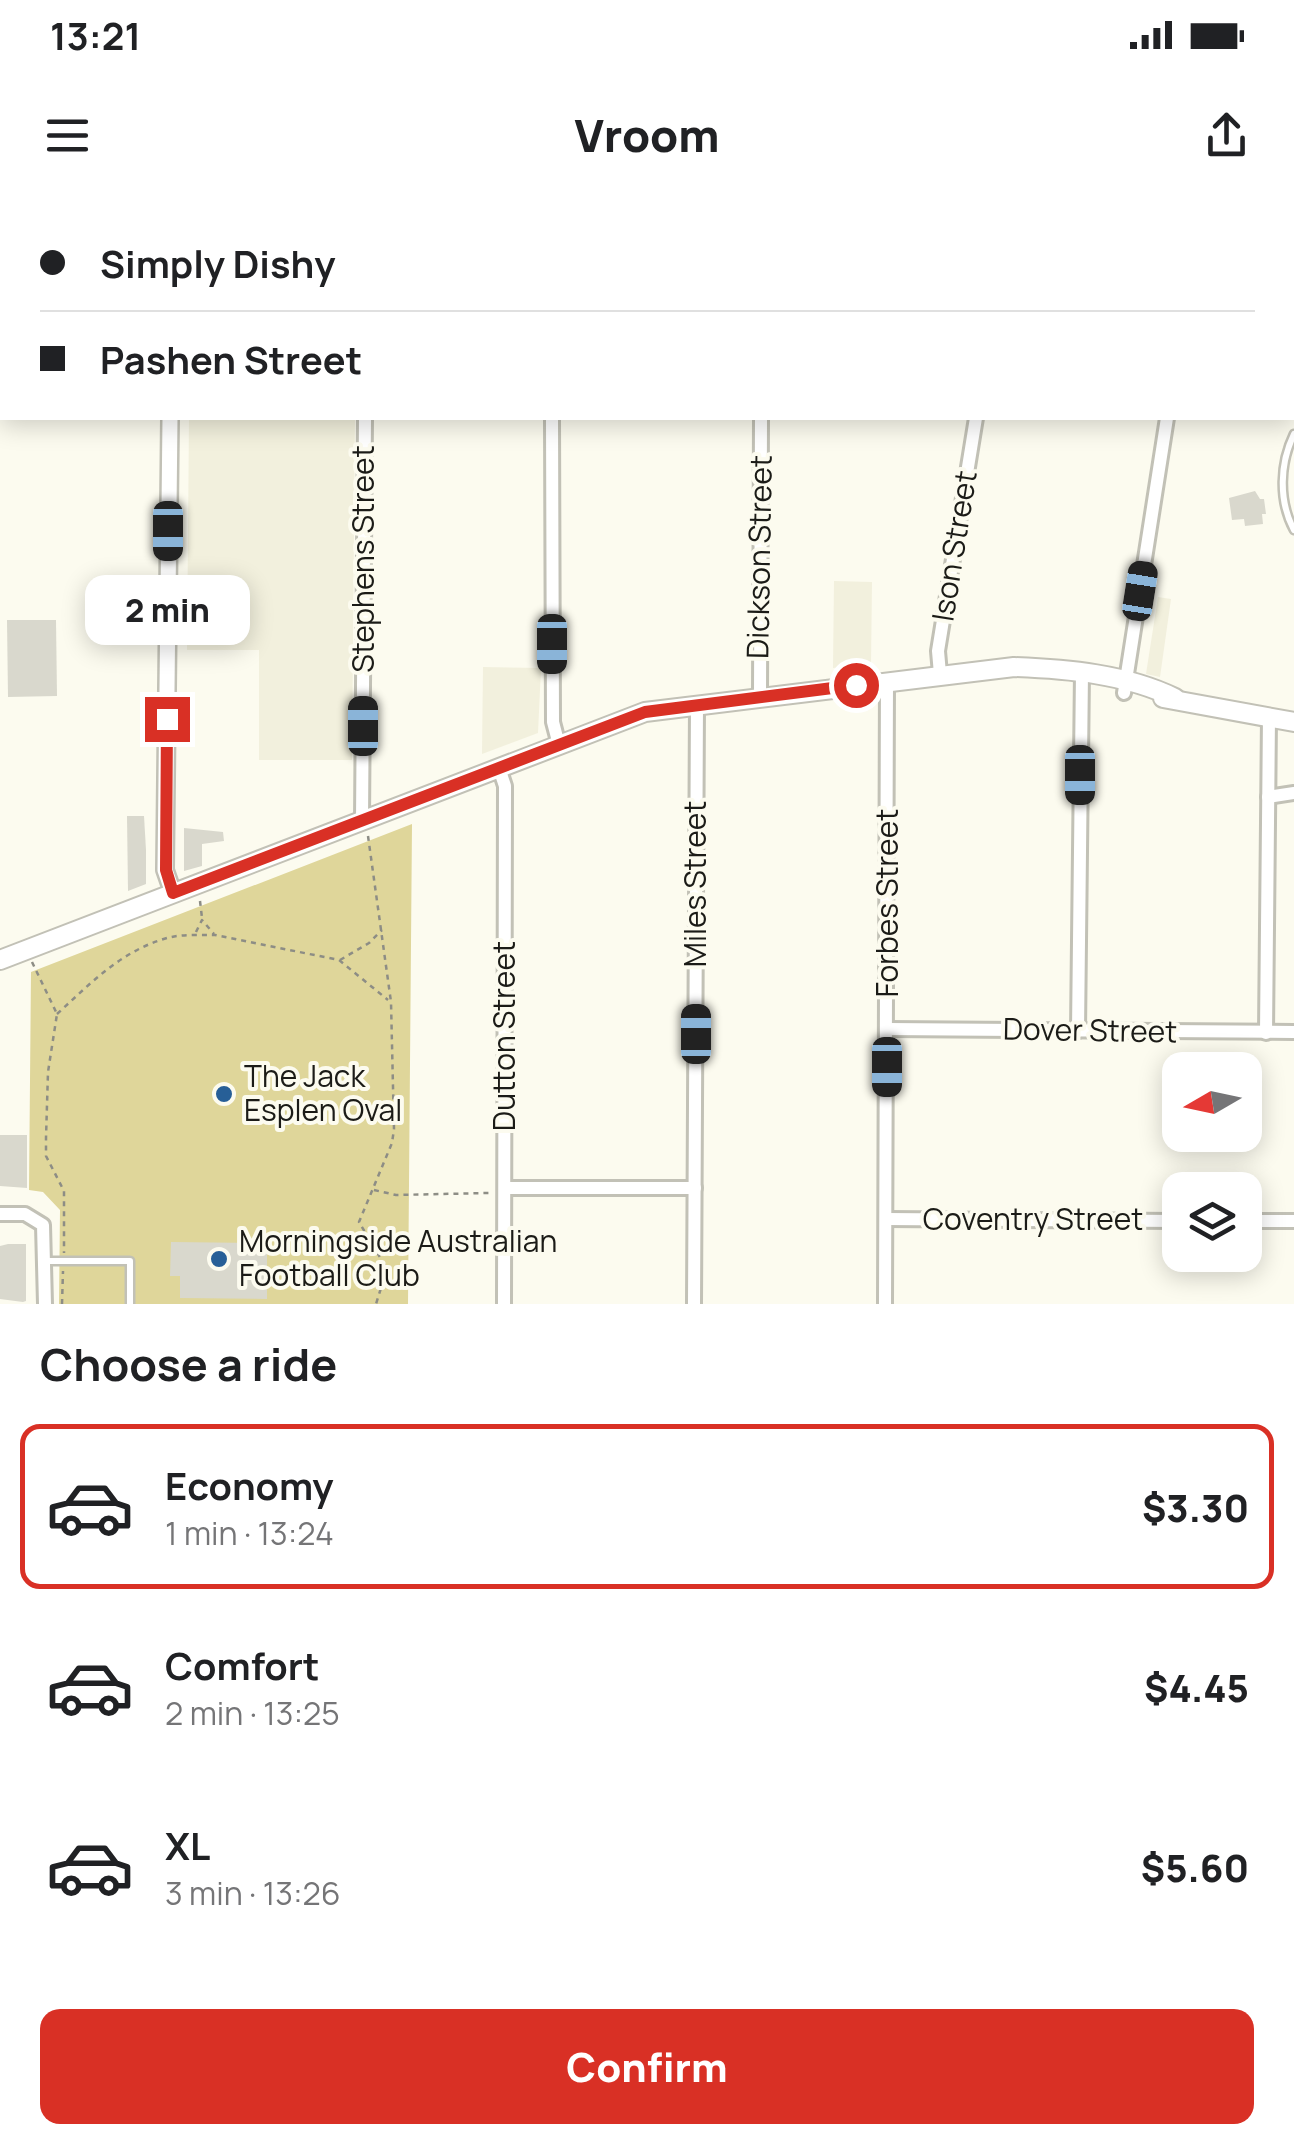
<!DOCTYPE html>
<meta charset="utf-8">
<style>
:root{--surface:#fff;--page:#f6f6f6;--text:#202124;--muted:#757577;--line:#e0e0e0;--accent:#d93025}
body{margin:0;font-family:Manrope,sans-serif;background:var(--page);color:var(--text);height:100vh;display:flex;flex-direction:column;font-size:38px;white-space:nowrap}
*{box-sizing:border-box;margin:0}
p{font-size:32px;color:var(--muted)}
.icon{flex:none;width:55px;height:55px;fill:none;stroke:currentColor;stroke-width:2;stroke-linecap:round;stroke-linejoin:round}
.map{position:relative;height:1104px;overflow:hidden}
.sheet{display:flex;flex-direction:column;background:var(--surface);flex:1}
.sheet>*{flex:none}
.guide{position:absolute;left:0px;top:0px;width:1295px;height:220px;box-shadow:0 5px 25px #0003;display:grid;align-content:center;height:220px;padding:0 40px;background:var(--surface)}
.needle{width:65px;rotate:261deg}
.tools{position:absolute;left:1162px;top:852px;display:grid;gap:20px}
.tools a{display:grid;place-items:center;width:100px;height:100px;border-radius:20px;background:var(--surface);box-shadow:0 5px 25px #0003;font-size:50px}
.end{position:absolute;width:45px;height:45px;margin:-22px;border:12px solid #d93025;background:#fff;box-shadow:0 0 0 5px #fff}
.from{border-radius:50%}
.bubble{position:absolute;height:70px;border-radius:20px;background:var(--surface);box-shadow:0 5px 25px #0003;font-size:32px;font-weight:800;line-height:70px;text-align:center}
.car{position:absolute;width:30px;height:60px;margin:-30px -15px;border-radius:12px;box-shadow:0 0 8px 2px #0007;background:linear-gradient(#222 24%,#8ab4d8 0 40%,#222 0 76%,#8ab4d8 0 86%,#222 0)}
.guide b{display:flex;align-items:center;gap:35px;height:95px;font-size:38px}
.guide b+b{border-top:2px solid var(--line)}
.guide i{width:25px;height:25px;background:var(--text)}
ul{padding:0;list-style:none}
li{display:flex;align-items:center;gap:30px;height:165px;margin:0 20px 15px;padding:0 20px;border:5px solid transparent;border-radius:20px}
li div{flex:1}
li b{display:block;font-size:38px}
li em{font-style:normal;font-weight:800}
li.active{border-color:var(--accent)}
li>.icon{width:90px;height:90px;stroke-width:1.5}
h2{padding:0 40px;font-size:45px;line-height:120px}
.primary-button{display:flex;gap:20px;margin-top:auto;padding:20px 40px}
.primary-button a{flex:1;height:115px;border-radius:20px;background:var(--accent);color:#fff;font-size:40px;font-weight:800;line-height:115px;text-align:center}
.status{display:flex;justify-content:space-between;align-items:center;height:70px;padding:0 50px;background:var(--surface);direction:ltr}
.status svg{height:28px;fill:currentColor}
header{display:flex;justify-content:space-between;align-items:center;height:130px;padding:0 40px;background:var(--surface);font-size:45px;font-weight:800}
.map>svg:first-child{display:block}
</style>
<div class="status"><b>13:21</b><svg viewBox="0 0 49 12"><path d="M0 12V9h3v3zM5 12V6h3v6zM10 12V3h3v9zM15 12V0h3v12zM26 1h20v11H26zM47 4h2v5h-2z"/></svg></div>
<header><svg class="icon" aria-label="menu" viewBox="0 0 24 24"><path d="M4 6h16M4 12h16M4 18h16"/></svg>Vroom<svg class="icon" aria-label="share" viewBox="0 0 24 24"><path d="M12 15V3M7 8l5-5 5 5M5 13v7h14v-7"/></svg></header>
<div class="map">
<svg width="1294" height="1104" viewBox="0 0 1294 1104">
<rect width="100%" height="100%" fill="#fcfbef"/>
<g fill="#f2f0dd">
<path d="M189,218H355L352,560H259V450H187Z"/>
<path d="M834,381L872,382L871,464L833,468Z"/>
<path d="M1158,397L1171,399L1160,477L1146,474Z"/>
<path d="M483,467L541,468L538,533L482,554Z"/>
</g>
<path fill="#dfd69a" d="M412,624L408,1104H59L60,1010L43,992L29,990L31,772Z"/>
<g fill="#d9d8cd">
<path d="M1255,291L1260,299H1264L1266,314H1262L1263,324L1245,326L1244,319L1232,320L1229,298Z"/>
<path d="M7,420H56L57,496L8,497Z"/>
<path d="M127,616H144L146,650V684L128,691Z"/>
<path d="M184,628L223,632L224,641L202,644V666L184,671Z"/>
<path d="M0,935H27V988L0,986Z"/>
<path d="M171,1042L267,1043V1099L180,1098V1076H170Z"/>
<path d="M8,1044H26V1101L23,1102L0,1099V1046Z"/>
</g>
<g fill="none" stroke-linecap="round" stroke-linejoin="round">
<defs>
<g id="service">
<path d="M1294,234C1280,263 1278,300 1294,330"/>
<path d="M45,1061H130V1104"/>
</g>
<g id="minor">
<path d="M366,0V2"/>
<path d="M553,2V0"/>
<path d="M763,2V0"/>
<path d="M1009,2L1010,0"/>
<path d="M1201,2L1202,0"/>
<path d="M0,114H2"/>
<path d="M552,218L553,522L559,545"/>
<path d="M940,474L938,451L976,218"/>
<path d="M1124,493L1167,218"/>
<path d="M760,497L761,218"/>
<path d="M499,568L505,586L504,1104"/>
<path d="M1268,597L1294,593"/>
<path d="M362,621L365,218"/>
<path d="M887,829L1294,832"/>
<path d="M1078,831L1082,472"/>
<path d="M1266,833L1269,517"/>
<path d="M505,988H695"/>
<path d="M0,1014H25L43,1025L45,1104"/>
<path d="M886,1019L1180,1021"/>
<path d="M1245,1021H1294"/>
<path d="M694,1104L697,504"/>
<path d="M885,1104L887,481"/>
</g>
<g id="tertiary">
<path d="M171,2V0"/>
<path d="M170,218L165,670L173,693"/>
</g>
<g id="secondary">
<path d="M1163,498L1294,522"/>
<path d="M0,760L645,512L1014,467C1067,469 1126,474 1175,498"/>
</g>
</defs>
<use href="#service" stroke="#c2c1b6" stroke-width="11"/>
<use href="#minor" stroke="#c2c1b6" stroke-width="18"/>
<use href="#tertiary" stroke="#c2c1b6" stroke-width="20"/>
<use href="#secondary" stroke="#c2c1b6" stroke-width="22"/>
<g stroke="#8d8d85" stroke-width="2.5" stroke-dasharray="5 5" stroke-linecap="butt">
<path d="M368,636L391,802L394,929L392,943L359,1022L387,1069L376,1104"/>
<path d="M200,701L202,718"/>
<path d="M196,732L202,720L214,734"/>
<path d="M340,760L369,743L382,730"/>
<path d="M32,762L57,814L48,872L46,938V956L64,991V1053"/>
<path d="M57,814C91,783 121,751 167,738C182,734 200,735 215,735L339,760L388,800"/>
<path d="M374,990L396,995L489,993"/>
<path d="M62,1104L63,1071"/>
</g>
<use href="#service" stroke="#fff" stroke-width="6"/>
<use href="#minor" stroke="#fff" stroke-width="12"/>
<use href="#tertiary" stroke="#fff" stroke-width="15"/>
<use href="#secondary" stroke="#fff" stroke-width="18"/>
</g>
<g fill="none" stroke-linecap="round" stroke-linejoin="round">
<path stroke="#d93025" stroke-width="12" d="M167,519L166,670L173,693L645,512L856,485"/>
</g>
<g fill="#275f97" stroke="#fcfbef" stroke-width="4">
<circle cx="224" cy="894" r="10"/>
<circle cx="219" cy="1059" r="10"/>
</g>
<g text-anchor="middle" stroke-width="8" stroke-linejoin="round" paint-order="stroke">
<g font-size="30" fill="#1b1b17" stroke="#fcfbef">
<text transform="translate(955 346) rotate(-81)" y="10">Ison Street</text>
<text transform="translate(760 357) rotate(-89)" y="10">Dickson Street</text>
<text transform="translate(364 359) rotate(-90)" y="10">Stephens Street</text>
<text transform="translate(696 684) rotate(-90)" y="10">Miles Street</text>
<text transform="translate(888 703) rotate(-90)" y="10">Forbes Street</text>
<text transform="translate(1090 831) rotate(1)" y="10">Dover Street</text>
<text transform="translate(505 836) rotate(-90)" y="10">Dutton Street</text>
<text x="1033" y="1030">Coventry Street</text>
</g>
<g font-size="30" fill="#1b1b17" stroke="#fcfbef" text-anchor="start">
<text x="244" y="887">The Jack<tspan x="244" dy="34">Esplen Oval</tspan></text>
<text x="239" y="1052">Morningside Australian<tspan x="239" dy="34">Football Club</tspan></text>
</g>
</g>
</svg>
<div class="tools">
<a><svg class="needle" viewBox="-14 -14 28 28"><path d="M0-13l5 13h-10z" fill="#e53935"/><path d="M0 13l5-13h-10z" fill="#757577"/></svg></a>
<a><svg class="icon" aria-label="layers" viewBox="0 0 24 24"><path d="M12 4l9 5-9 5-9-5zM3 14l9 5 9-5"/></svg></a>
</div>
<i class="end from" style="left:856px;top:485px"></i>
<i class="end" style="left:167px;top:519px"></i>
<div class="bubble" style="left:85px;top:375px;width:165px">2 min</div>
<i class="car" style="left:168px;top:331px;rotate:180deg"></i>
<i class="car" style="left:1140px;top:391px;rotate:9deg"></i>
<i class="car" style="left:552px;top:444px;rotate:180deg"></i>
<i class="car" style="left:363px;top:526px;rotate:0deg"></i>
<i class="car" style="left:1080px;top:575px;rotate:180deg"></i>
<i class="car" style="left:696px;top:834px;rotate:0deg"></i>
<i class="car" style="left:887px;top:867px;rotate:180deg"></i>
<div class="guide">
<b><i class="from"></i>Simply Dishy</b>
<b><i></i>Pashen Street</b>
</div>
</div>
<section class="sheet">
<h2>Choose a ride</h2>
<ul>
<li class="active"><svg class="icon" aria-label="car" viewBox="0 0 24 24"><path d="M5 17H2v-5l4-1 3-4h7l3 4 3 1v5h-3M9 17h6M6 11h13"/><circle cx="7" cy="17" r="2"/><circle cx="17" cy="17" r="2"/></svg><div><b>Economy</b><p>1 min · 13:24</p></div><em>$3.30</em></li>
<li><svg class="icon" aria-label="car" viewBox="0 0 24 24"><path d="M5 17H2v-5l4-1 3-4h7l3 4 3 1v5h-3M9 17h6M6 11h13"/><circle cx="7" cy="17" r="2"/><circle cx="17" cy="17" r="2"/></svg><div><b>Comfort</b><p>2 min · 13:25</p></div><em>$4.45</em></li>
<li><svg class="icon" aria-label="car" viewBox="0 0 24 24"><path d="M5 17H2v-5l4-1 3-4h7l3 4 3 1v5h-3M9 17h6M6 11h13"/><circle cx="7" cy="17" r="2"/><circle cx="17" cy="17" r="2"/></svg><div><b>XL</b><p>3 min · 13:26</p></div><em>$5.60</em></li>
</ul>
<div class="primary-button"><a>Confirm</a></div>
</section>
